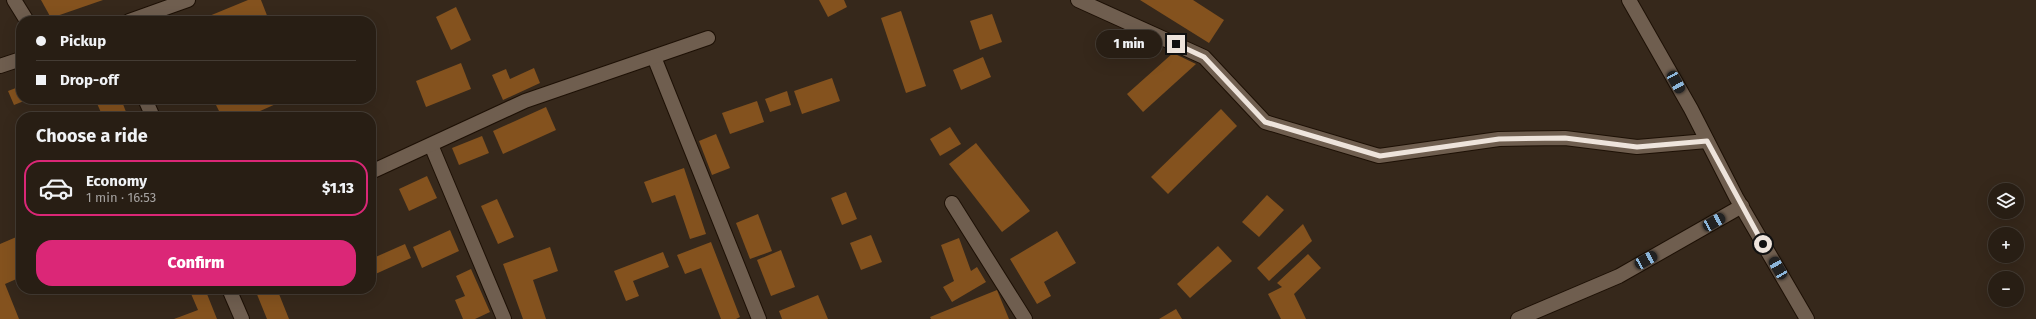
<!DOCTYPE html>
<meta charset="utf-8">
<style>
:root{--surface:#281e14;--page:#30271d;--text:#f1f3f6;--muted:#a5a2a0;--line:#443c34;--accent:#db2777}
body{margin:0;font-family:"Fira Sans",sans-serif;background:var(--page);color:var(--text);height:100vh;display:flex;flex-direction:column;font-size:15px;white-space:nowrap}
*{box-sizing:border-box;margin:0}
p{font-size:13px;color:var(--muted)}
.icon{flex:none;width:22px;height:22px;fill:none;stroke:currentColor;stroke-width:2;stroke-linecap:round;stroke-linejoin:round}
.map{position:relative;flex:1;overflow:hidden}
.details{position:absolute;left:16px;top:112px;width:360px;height:182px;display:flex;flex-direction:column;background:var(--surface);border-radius:16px;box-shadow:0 4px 16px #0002,0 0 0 1px var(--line)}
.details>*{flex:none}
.guide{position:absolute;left:16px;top:16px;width:360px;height:88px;border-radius:16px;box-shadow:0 4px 16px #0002,0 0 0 1px var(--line);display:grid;align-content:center;height:88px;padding:0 20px;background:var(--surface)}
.controls{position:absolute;left:1988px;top:183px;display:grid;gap:8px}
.controls a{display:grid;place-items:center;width:36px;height:36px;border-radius:50%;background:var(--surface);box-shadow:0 4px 16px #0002,0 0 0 1px var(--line);font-size:20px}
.end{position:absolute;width:18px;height:18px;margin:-9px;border:5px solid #eee4dc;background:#111;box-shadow:0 0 0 2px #111}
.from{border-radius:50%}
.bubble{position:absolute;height:28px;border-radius:14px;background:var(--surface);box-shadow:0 4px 16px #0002,0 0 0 1px var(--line);font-size:13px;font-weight:800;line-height:28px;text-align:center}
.car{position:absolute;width:12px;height:24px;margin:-12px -6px;border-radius:5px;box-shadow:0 0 3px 1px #0007;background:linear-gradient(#222 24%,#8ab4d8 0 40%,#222 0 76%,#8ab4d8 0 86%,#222 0)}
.guide b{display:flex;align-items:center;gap:14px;height:38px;font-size:15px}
.guide b+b{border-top:1px solid var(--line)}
.guide i{width:10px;height:10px;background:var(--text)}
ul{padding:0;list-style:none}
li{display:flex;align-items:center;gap:12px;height:56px;margin:0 8px 6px;padding:0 12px;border:2px solid transparent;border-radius:16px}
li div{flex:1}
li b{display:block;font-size:15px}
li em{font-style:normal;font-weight:800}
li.on{border-color:var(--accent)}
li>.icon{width:36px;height:36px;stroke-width:1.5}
h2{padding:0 20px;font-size:18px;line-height:48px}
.primary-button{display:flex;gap:8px;margin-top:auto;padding:8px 20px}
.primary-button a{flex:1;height:46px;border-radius:16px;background:var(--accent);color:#fff;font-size:16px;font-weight:800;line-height:46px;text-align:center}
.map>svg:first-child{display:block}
</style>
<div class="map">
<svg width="2036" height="319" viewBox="0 0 2036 319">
<rect width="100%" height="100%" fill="#36281b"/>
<g fill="#84521e">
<path d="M41,0H103L51,18Z"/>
<path d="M248,0H261L268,18L260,21H197Z"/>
<path d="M819,0H844L847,7L828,17Z"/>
<path d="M1140,0H1193L1224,20L1209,43Z"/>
<path d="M456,7L471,40L451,50L436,17Z"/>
<path d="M901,11L926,86L906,93L881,18Z"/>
<path d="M992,14L1002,42L980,50L970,21Z"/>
<path d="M1173,53L1196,64L1143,112L1127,94Z"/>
<path d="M983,57L991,77L961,90L953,70Z"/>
<path d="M461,63L471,89L426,107L416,81Z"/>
<path d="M534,68L540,83L503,100L492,75L506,69L510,79Z"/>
<path d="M832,78L840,101L802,114L794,91Z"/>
<path d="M21,86V99H29L14,105L8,91Z"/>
<path d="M787,91L791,105L770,112L765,99Z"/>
<path d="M95,99H121L128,117H103Z"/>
<path d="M223,99H287L247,117H222L215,103Z"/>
<path d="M757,101L764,122L730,134L722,113Z"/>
<path d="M546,107L556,130L503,154L493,131Z"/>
<path d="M1221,109L1237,126L1168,194L1151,177Z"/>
<path d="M950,127L961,144L940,156L930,139Z"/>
<path d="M716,134L730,168L712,175L699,141Z"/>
<path d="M482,136L489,153L459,165L452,148Z"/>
<path d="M976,143L1030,211L1002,232L949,164Z"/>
<path d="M684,168L706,234L690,239L675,195L652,203L644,182Z"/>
<path d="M427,176L437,198L409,211L399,189Z"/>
<path d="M846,192L857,219L842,225L831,198Z"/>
<path d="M1267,195L1284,210L1259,237L1242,222Z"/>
<path d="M497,199L514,237L498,244L481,206Z"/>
<path d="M758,214L772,251L750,259L736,223Z"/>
<path d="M1303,224L1312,241L1269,281L1257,268Z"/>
<path d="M450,230L459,251L422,268L413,247Z"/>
<path d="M1057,231L1076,263L1044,282L1051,296L1037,304L1010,259Z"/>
<path d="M21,235V255L19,256L21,261V277L5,284L19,319H0V244Z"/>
<path d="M871,235L882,262L861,270L850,243Z"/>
<path d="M959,238L971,271L977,267L986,282L952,302L943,287L954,281L941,245Z"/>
<path d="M711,242L740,317L736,319H721L701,268L685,274L677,255Z"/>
<path d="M405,244L411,258L371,276V259Z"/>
<path d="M1218,246L1232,261L1190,298L1177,284Z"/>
<path d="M550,247L558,271L533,280L546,319H523L503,264Z"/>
<path d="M781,250L795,287L771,296L757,260Z"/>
<path d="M663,252L669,267L633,281L639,296L626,301L614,271Z"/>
<path d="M1308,254L1321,268L1294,294L1306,319H1281L1268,294L1282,287L1277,283Z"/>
<path d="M471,269L490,312L475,319H463L455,300L465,296L456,276Z"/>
<path d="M189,289H205L217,319H174L198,310Z"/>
<path d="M263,289H277L289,319H267L256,292Z"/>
<path d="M997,290L1009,319H931L930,317Z"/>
<path d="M818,295L828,319H782L779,311Z"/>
<path d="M1176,309L1182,319H1159Z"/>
</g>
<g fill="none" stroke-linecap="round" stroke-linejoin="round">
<defs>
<g id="street">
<path d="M14,0L27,21"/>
<path d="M1078,0L1204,57L1265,122L1379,156L1499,139L1565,138L1637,147L1707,141"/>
<path d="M1629,0L1691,109L1736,197L1807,319"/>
<path d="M129,21L188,0"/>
<path d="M654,57L759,319"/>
<path d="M0,66L21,59"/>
<path d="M145,99L153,117"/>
<path d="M431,145L504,319"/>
<path d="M371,172L525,101L708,38"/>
<path d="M952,203L1025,319"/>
<path d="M229,289L242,319"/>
<path d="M1518,319L1619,276L1742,206"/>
</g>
</defs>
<use href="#street" stroke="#1d1005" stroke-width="16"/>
<use href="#street" stroke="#6f5e4f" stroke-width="14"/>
</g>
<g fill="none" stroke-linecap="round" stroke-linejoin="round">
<path stroke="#eee4dc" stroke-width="5" d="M1176,44L1204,57L1265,122L1380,156L1499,139L1565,138L1637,147L1707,141L1763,244"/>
</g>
</svg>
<div class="controls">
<a><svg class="icon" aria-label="layers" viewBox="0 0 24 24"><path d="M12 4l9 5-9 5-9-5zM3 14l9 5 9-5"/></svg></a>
<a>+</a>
<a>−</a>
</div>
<i class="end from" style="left:1763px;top:244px"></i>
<i class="end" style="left:1176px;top:44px"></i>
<div class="bubble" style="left:1096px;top:30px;width:66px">1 min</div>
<i class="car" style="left:1676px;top:82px;rotate:151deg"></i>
<i class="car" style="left:1714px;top:222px;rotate:61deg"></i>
<i class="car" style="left:1646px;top:260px;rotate:61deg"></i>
<i class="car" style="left:1778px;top:268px;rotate:330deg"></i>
<div class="guide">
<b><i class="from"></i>Pickup</b>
<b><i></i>Drop-off</b>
</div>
<section class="details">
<h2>Choose a ride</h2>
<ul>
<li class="on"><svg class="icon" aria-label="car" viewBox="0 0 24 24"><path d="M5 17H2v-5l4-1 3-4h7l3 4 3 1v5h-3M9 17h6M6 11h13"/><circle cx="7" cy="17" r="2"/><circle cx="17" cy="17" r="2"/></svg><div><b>Economy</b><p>1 min · 16:53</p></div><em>$1.13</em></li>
</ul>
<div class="primary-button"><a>Confirm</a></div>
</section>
</div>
